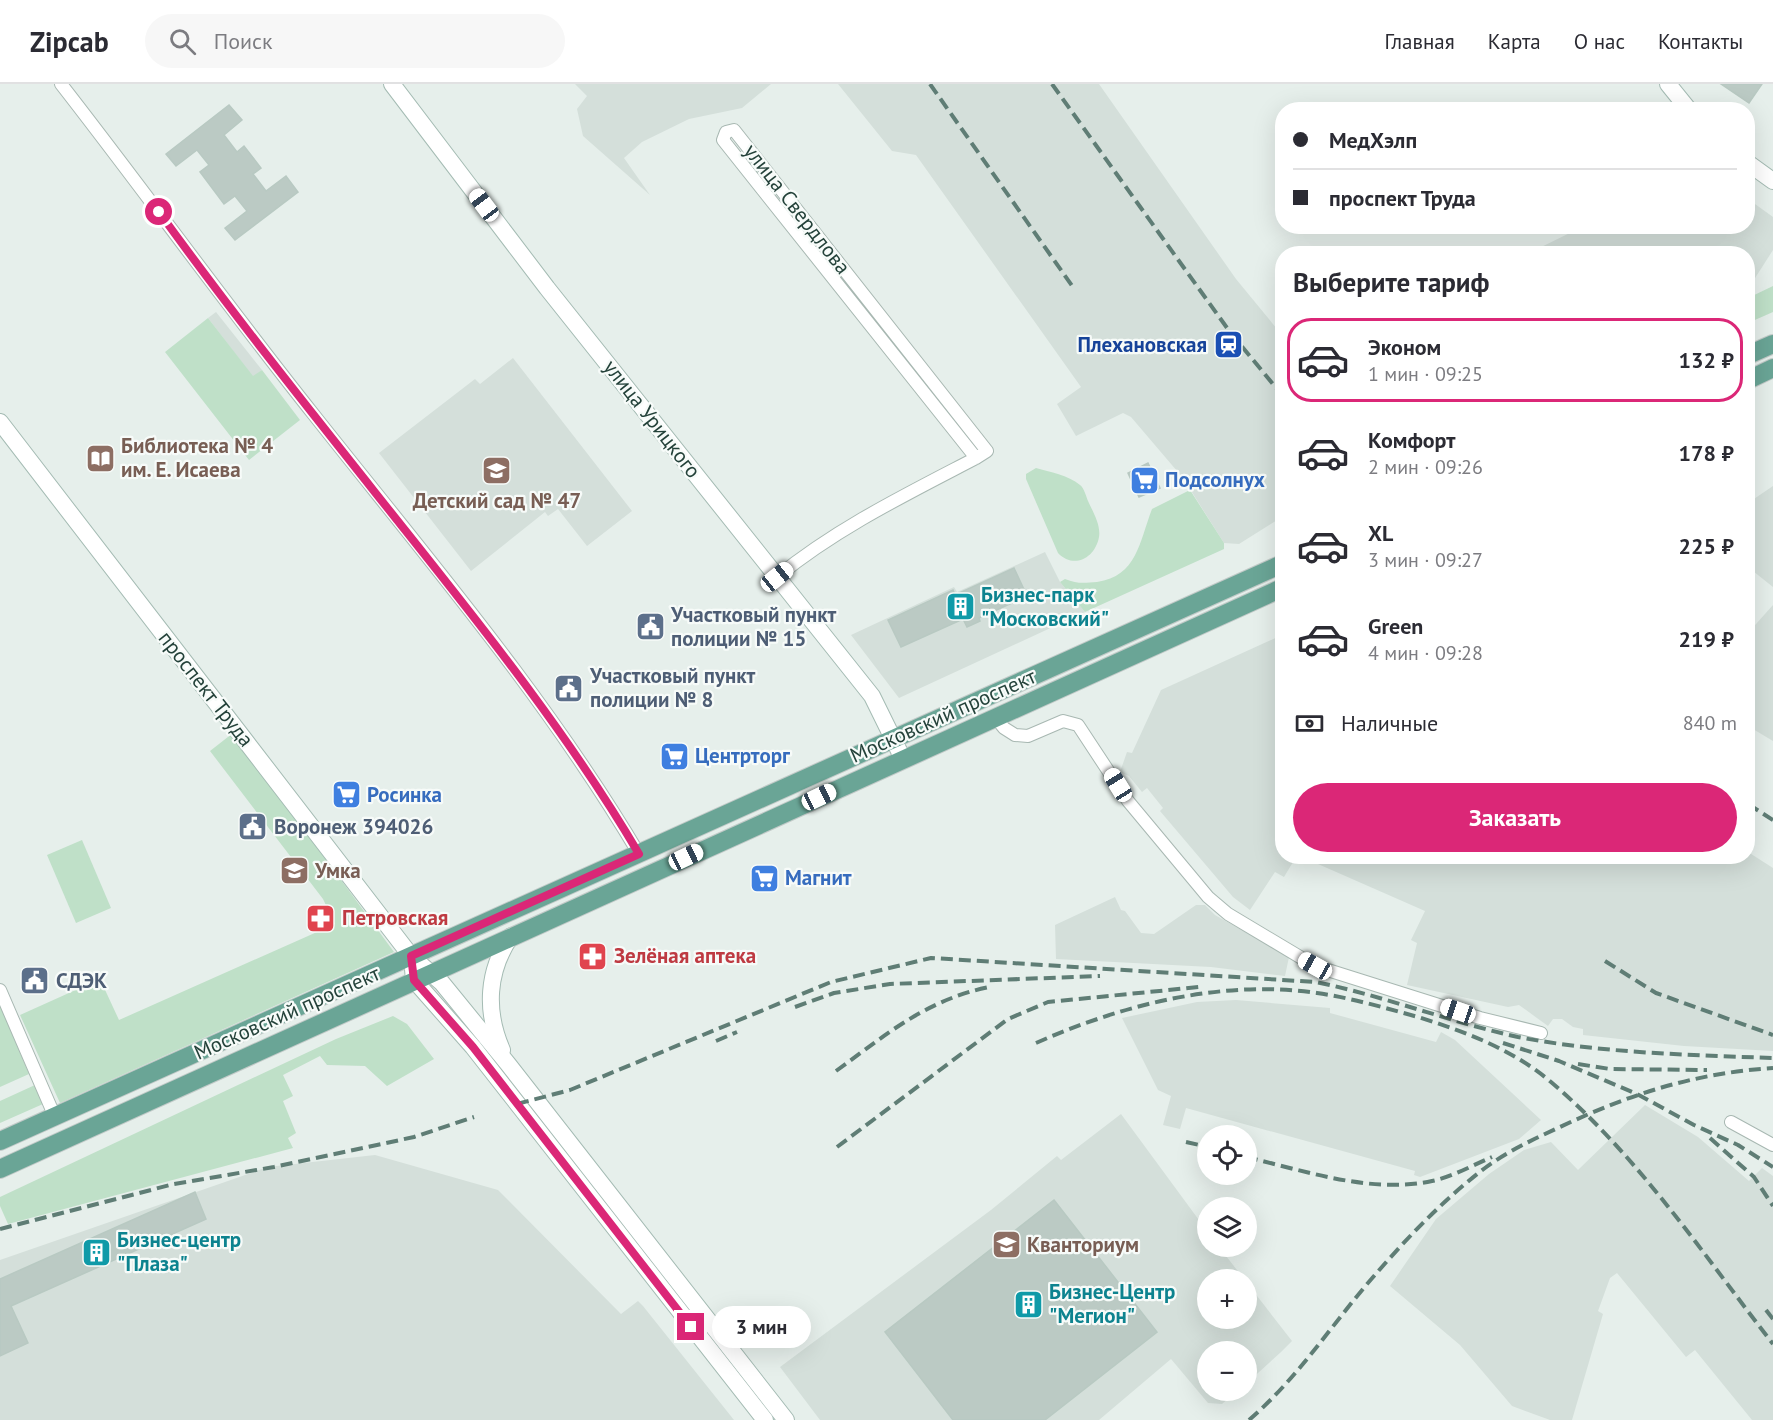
<!DOCTYPE html>
<html lang="ru">
<meta charset="utf-8">
<style>
:root{--surface:#fff;--page:#f7f7f7;--text:#2b2b33;--muted:#7c7c81;--line:#e1e1e2;--accent:#db2777}
body{margin:0;font-family:"PT Sans",sans-serif;background:var(--page);color:var(--text);height:100vh;display:flex;flex-direction:column;font-size:22px;white-space:nowrap}
*{box-sizing:border-box;margin:0}
p{font-size:20px;color:var(--muted)}
.icon{flex:none;width:33px;height:33px;fill:none;stroke:currentColor;stroke-width:2;stroke-linecap:round;stroke-linejoin:round}
.map{position:relative;flex:1;overflow:hidden}
.drawer{position:absolute;left:1275px;top:162px;width:480px;height:618px;display:flex;flex-direction:column;background:var(--surface);border-radius:24px;box-shadow:0 6px 24px #0002}
.drawer>*{flex:none}
.banner{position:absolute;left:1275px;top:18px;width:480px;height:132px;border-radius:24px;box-shadow:0 6px 24px #0002;display:grid;align-content:center;height:132px;padding:0 18px;background:var(--surface)}
.tools{position:absolute;left:1197px;top:1041px;display:grid;gap:12px}
.tools a{display:grid;place-items:center;width:60px;height:60px;border-radius:50%;background:var(--surface);box-shadow:0 6px 24px #0002;font-size:30px}
.end{position:absolute;width:27px;height:27px;margin:-14px;border:8px solid #db2777;background:#fff;box-shadow:0 0 0 3px #fff}
.from{border-radius:50%}
.bubble{position:absolute;height:42px;border-radius:21px;background:var(--surface);box-shadow:0 6px 24px #0002;font-size:20px;font-weight:800;line-height:42px;text-align:center}
.car{position:absolute;width:18px;height:36px;margin:-18px -9px;border-radius:8px;box-shadow:0 0 4px 2px #0007;background:linear-gradient(#fff 24%,#345 0 40%,#fff 0 76%,#345 0 86%,#fff 0)}
.banner b{display:flex;align-items:center;gap:21px;height:57px;font-size:22px}
.banner b+b{border-top:2px solid var(--line)}
.banner i{width:15px;height:15px;background:var(--text)}
ul{padding:0;list-style:none}
li{display:flex;align-items:center;gap:18px;height:84px;margin:0 12px 9px;padding:0 6px;border:3px solid transparent;border-radius:24px}
li div{flex:1}
li b{display:block;font-size:22px}
li em{font-style:normal;font-weight:800}
li.active{border-color:var(--accent)}
li>.icon{width:54px;height:54px;stroke-width:1.5}
h2{padding:0 18px;font-size:27px;line-height:72px}
.pay{display:flex;align-items:center;gap:15px;height:66px;padding:0 18px;font-size:22px}
.pay p{margin-inline-start:auto}
.action{display:flex;gap:12px;margin-top:auto;padding:12px 18px}
.action a{flex:1;height:69px;border-radius:36px;background:var(--accent);color:#fff;font-size:24px;font-weight:800;line-height:69px;text-align:center}
header{display:flex;align-items:center;gap:36px;box-sizing:border-box;height:84px;padding:0 30px;background:var(--surface);border-bottom:2px solid var(--line)}
header strong{font-size:28px}
nav{display:flex;gap:33px;margin-inline-start:auto;font-size:21px}
.search{width:420px;height:54px;background:var(--page);display:flex;align-items:center;gap:15px;box-sizing:border-box;padding:0 21px;border-radius:33px;color:var(--muted);font-size:22px}
.map>svg:first-child{display:block}
</style>
<header>
<strong>Zipcab</strong>
<div class="search"><svg class="icon" aria-label="search" viewBox="0 0 24 24"><circle cx="10" cy="10" r="6"/><path d="M15 15l6 6"/></svg>Поиск</div>
<nav><a>Главная</a><a>Карта</a><a>О нас</a><a>Контакты</a></nav>
</header>
<div class="map">
<svg width="1773" height="1336" viewBox="0 0 1773 1336">
<rect width="100%" height="100%" fill="#e6efeb"/>
<g fill="#d4dfda">
<path d="M575,0H771L742,24L689,35L642,58L624,74L650,111L583,52L577,25L587,12Z"/>
<path d="M838,0H1099L1236,195L1282,251V433L1239,460L1224,459L1183,394L1131,333L1123,329L1076,352L1057,320L1081,303L916,71L892,67Z"/>
<path d="M1748,115L1773,133V166L1748,205V170L1529,169L1582,143L1748,142Z"/>
<path d="M216,228L262,286L253,293L208,234Z"/>
<path d="M513,274L632,427L587,462L558,425L548,432L545,428L471,487L379,369L475,295L480,300Z"/>
<path d="M1773,402V503L1753,487L1748,475V419Z"/>
<path d="M1045,468L1060,498L1085,528L899,614L851,551L954,503L957,508Z"/>
<path d="M1773,521V657L1748,642V549Z"/>
<path d="M1282,551V772L1296,773L1284,793L1275,788L1250,826L1233,813L1160,727L1163,724L1147,704L1142,708L1129,692L1120,688L1127,668L1132,669L1161,606Z"/>
<path d="M1748,768L1773,784V967L1684,962L1583,951V945L1573,943L1562,935H1553L1548,942L1519,921L1508,923L1407,901L1417,859L1411,856L1425,827L1302,773L1748,772Z"/>
<path d="M1115,813L1121,826L1125,827L1141,849L1154,850L1196,821H1205L1215,831L1289,873L1285,892L1211,883L1056,875L1055,841Z"/>
<path d="M1236,916L1330,924V929L1436,958L1441,948L1455,956L1541,1036L1519,1055L1420,1093L1414,1091L1415,1087L1186,1024L1180,1045L1163,1041L1171,1012L1158,1006L1122,934L1197,918Z"/>
<path d="M1645,1021L1698,1053L1749,1097L1762,1084L1773,1092V1336H1752L1695,1266L1686,1273L1617,1189L1610,1194L1598,1227L1603,1230L1572,1336H1550L1512,1322L1460,1261L1390,1202L1436,1135L1489,1090L1524,1066L1551,1058L1578,1086Z"/>
<path d="M1121,1030L1207,1147L1208,1162L1219,1163L1244,1195L1208,1196V1234H1246L1247,1199L1292,1257L1281,1268L1247,1299L1246,1268H1208V1306L1237,1307L1222,1320L1208,1319L1171,1275L1099,1336H820L780,1283L991,1126L1057,1072L1061,1076Z"/>
<path d="M375,1071L498,1106L621,1230L638,1217L643,1222L734,1336H0V1176L268,1083Z"/>
</g>
<g fill="#bfe0c8">
<path d="M1773,202V228L1748,239V214Z"/>
<path d="M208,234L253,292L262,286L300,336L249,376L165,268Z"/>
<path d="M1036,384C1050,388 1068,391 1080,401C1084,404 1086,412 1088,417C1093,428 1101,441 1099,453C1095,475 1073,485 1058,469L1026,395V390Z"/>
<path d="M1190,406L1224,459V465L1085,528L1060,498L1065,495C1077,500 1084,499 1097,498C1137,492 1139,459 1152,425Z"/>
<path d="M233,649L394,868L60,1019L20,931L100,895L119,936L335,840L323,815L210,667Z"/>
<path d="M82,756L111,824L76,839L47,771Z"/>
<path d="M0,921L29,990L0,1003Z"/>
<path d="M393,932L407,940L434,975L387,1002L365,982L327,981L320,972L283,991L293,1012L283,1017L296,1049L288,1054L293,1064L8,1140L0,1122V1113L336,955Z"/>
<path d="M35,1001L43,1020L0,1039V1017Z"/>
</g>
<g fill="#bbcac4" stroke="#b8c9c2" stroke-width="1.5">
<path d="M1721,0H1762L1749,19Z"/>
<path d="M229,21L242,36L224,51L237,68L244,62L261,84L253,90L266,107L286,92L298,108L235,156L225,144L247,127L235,112L224,120L200,88L209,81L197,66L176,82L166,70Z"/>
<path d="M1148,379L1160,404L1139,413L1128,389Z"/>
<path d="M1014,484L1027,512L979,534L980,537L967,543L963,535L901,563L888,536L953,506L955,511Z"/>
<path d="M195,1108L206,1135L11,1222L28,1259L0,1272V1195Z"/>
<path d="M1054,1116L1157,1248L1045,1336H953L885,1248Z"/>
</g>
<g fill="none" stroke-linecap="round" stroke-linejoin="round">
<defs>
<g id="street">
<path d="M61,0C146,109 227,222 314,331C427,474 546,613 639,770"/>
<path d="M777,493C837,444 907,410 976,374L987,367L734,46L726,48L723,56L976,374"/>
<path d="M995,633L1004,644L1015,651L1028,652L1063,637L1078,641L1128,717L1208,813L1228,830L1315,882L1480,934L1541,949"/>
<path d="M0,906L55,1033"/>
<path d="M1731,1038L1773,1061"/>
</g>
<g id="secondary">
<path d="M392,0L547,204L872,612L903,675"/>
<path d="M1668,0L1689,26"/>
<path d="M1748,79L1773,97"/>
<path d="M0,338L411,872L442,899L508,980L786,1336"/>
<path d="M413,885L414,896L473,963L765,1336"/>
<path d="M502,966C485,927 487,887 511,852"/>
</g>
<g id="primary">
<path d="M1748,271L1773,260"/>
<path d="M1748,296L1773,284"/>
<path d="M0,1057L1282,480"/>
<path d="M0,1085L1282,504"/>
</g>
</defs>
<use href="#street" stroke="#a8b8b2" stroke-width="14"/>
<use href="#secondary" stroke="#a4bbb3" stroke-width="18"/>
<use href="#primary" stroke="#c2cac8" stroke-width="20"/>
<use href="#street" stroke="#fff" stroke-width="12"/>
<use href="#secondary" stroke="#fff" stroke-width="16"/>
<use href="#primary" stroke="#6aa596" stroke-width="18"/>
<g stroke="#5f7d75" stroke-width="4" stroke-dasharray="12 6" stroke-linecap="butt">
<path d="M930,0L1075,206"/>
<path d="M1052,0L1230,248L1282,311"/>
<path d="M1748,720L1773,736"/>
<path d="M1605,877L1656,909L1773,951"/>
<path d="M795,923L834,909L890,900L1100,892"/>
<path d="M716,957L737,948"/>
<path d="M1036,959C1122,921 1222,895 1317,909C1352,914 1385,924 1418,933C1466,948 1512,965 1551,998C1638,1072 1703,1170 1773,1260"/>
<path d="M1503,959L1559,977L1637,1010L1694,1041L1738,1061L1773,1083"/>
<path d="M1578,980L1610,985L1707,986"/>
<path d="M836,987C887,950 926,916 989,903"/>
<path d="M517,1020L570,1006L831,898L931,874L1316,898C1384,912 1450,938 1518,953C1601,969 1689,971 1773,974"/>
<path d="M1710,1054L1754,1093L1773,1122"/>
<path d="M1186,1058L1208,1063"/>
<path d="M837,1063L1008,935L1048,918L1199,903"/>
<path d="M1246,1073C1306,1087 1370,1110 1432,1097C1452,1093 1473,1081 1492,1073"/>
<path d="M0,1145L174,1100L274,1083L414,1053L474,1033"/>
<path d="M1766,1226L1773,1235"/>
<path d="M1249,1336C1298,1294 1332,1240 1374,1192C1407,1154 1444,1115 1485,1084C1508,1067 1534,1055 1560,1043C1630,1010 1695,989 1773,984"/>
</g>
</g>
<g fill="none" stroke-linecap="round" stroke-linejoin="round">
<path stroke="#db2777" stroke-width="8" d="M159,128C235,233 316,334 397,436C483,544 569,651 639,770L411,872L414,896L473,963L691,1243"/>
</g>
<defs>
<symbol id="station-square" viewBox="-11 -11 22 22"><rect x="-9" y="-9" width="18" height="18" rx="4" fill="#1a4fb4" stroke="#f7fbf9"/><path d="M-3-6H3Q5-6 5-4V2Q5 4 3 4L4.5 6H3L1.5 4h-3L-3 6H-4.5L-3 4Q-5 4-5 2V-4Q-5-6-3-6ZM-3.5-4v3h7v-3ZM-3.5 1v1.5H-2V1ZM2 1v1.5H3.5V1Z" fill="#fff"/></symbol>
<symbol id="library-square" viewBox="-11 -11 22 22"><rect x="-9" y="-9" width="18" height="18" rx="4" fill="#8d6e63" stroke="#f7fbf9"/><path d="M-6-4Q-3-5.5-.7-3.5V5Q-3 3-6 4ZM6-4Q3-5.5 .7-3.5V5Q3 3 6 4Z" fill="#fff"/></symbol>
<symbol id="school-square" viewBox="-11 -11 22 22"><rect x="-9" y="-9" width="18" height="18" rx="4" fill="#8d6e63" stroke="#f7fbf9"/><path d="M0-5L7-2L0 1L-7-2ZM-4 1L0 2.5L4 1V4Q0 6-4 4Z" fill="#fff"/></symbol>
<symbol id="supermarket-square" viewBox="-11 -11 22 22"><rect x="-9" y="-9" width="18" height="18" rx="4" fill="#3f7fe0" stroke="#f7fbf9"/><path d="M-6-5.5h2.5l.6 2H6L4.5 2H-2.5L-4.4-4H-6ZM-1.5 3.2a1.3 1.3 0 1 0 .1 0ZM3 3.2a1.3 1.3 0 1 0 .1 0Z" fill="#fff"/></symbol>
<symbol id="building-square" viewBox="-11 -11 22 22"><rect x="-9" y="-9" width="18" height="18" rx="4" fill="#0f9aa8" stroke="#f7fbf9"/><path d="M-4-6H4V6H1V3H-1V6H-4ZM-2.5-4.3h1.7v1.8h-1.7ZM.8-4.3h1.7v1.8H.8ZM-2.5-1h1.7V.8h-1.7ZM.8-1h1.7V.8H.8Z" fill="#fff"/></symbol>
<symbol id="civic-square" viewBox="-11 -11 22 22"><rect x="-9" y="-9" width="18" height="18" rx="4" fill="#5c6f8a" stroke="#f7fbf9"/><path d="M-.6-6.5H3V-4.5H.6V-3L4-1V1h2V6H-6V1h2V-1L-.6-3ZM-1.2 2.5V6h2.4V2.5Z" fill="#fff"/></symbol>
<symbol id="pharmacy-square" viewBox="-11 -11 22 22"><rect x="-9" y="-9" width="18" height="18" rx="4" fill="#e0444e" stroke="#f7fbf9"/><path d="M-2-6h4v4h4v4h-4v4h-4v-4h-4v-4h4Z" fill="#fff"/></symbol>
</defs>
<g fill-rule="evenodd">
<use href="#station-square" x="1212" y="244" width="33" height="33"/>
<use href="#library-square" x="84" y="358" width="33" height="33"/>
<use href="#school-square" x="480" y="370" width="33" height="33"/>
<use href="#supermarket-square" x="1128" y="380" width="33" height="33"/>
<use href="#building-square" x="944" y="506" width="33" height="33"/>
<use href="#civic-square" x="634" y="526" width="33" height="33"/>
<use href="#civic-square" x="552" y="588" width="33" height="33"/>
<use href="#supermarket-square" x="658" y="656" width="33" height="33"/>
<use href="#supermarket-square" x="330" y="694" width="33" height="33"/>
<use href="#civic-square" x="236" y="726" width="33" height="33"/>
<use href="#school-square" x="278" y="770" width="33" height="33"/>
<use href="#supermarket-square" x="748" y="778" width="33" height="33"/>
<use href="#pharmacy-square" x="304" y="818" width="33" height="33"/>
<use href="#pharmacy-square" x="576" y="856" width="33" height="33"/>
<use href="#civic-square" x="18" y="880" width="33" height="33"/>
<use href="#school-square" x="990" y="1144" width="33" height="33"/>
<use href="#building-square" x="80" y="1152" width="33" height="33"/>
<use href="#building-square" x="1012" y="1204" width="33" height="33"/>
</g>
<g text-anchor="middle" stroke-width="4.5" stroke-linejoin="round" paint-order="stroke">
<g font-size="21" fill="#24423a" stroke="#f7fbf9">
<text transform="translate(797 125) rotate(52)" y="7">улица Свердлова</text>
<text transform="translate(652 335) rotate(52)" y="7">улица Урицкого</text>
<text transform="translate(206 605) rotate(52)" y="7">проспект Труда</text>
<text transform="translate(943 632) rotate(-24)" y="7">Московский проспект</text>
<text transform="translate(287 929) rotate(-24)" y="7">Московский проспект</text>
</g>
<g font-size="21" font-weight="bold" fill="#164399" stroke="#f7fbf9" text-anchor="end">
<text x="1207" y="268">Плехановская</text>
</g>
<g font-size="21" font-weight="bold" fill="#785e54" stroke="#f7fbf9" text-anchor="start">
<text x="121" y="369">Библиотека № 4<tspan x="121" dy="24">им. Е. Исаева</tspan></text>
<text x="497" y="424" text-anchor="middle">Детский сад № 47</text>
<text x="315" y="794">Умка</text>
<text x="1027" y="1168">Кванториум</text>
</g>
<g font-size="21" font-weight="bold" fill="#366cbe" stroke="#f7fbf9" text-anchor="start">
<text x="1165" y="403">Подсолнух</text>
<text x="695" y="679">Центрторг</text>
<text x="367" y="718">Росинка</text>
<text x="785" y="801">Магнит</text>
</g>
<g font-size="21" font-weight="bold" fill="#0d838f" stroke="#f7fbf9" text-anchor="start">
<text x="981" y="518">Бизнес-парк<tspan x="981" dy="24">"Московский"</tspan></text>
<text x="117" y="1163">Бизнес-центр<tspan x="117" dy="24">"Плаза"</tspan></text>
<text x="1049" y="1215">Бизнес-Центр<tspan x="1049" dy="24">"Мегион"</tspan></text>
</g>
<g font-size="21" font-weight="bold" fill="#4e5e75" stroke="#f7fbf9" text-anchor="start">
<text x="671" y="538">Участковый пункт<tspan x="671" dy="24">полиции № 15</tspan></text>
<text x="590" y="599">Участковый пункт<tspan x="590" dy="24">полиции № 8</tspan></text>
<text x="274" y="750">Воронеж 394026</text>
<text x="56" y="904">СДЭК</text>
</g>
<g font-size="21" font-weight="bold" fill="#be3a42" stroke="#f7fbf9" text-anchor="start">
<text x="342" y="841">Петровская</text>
<text x="614" y="879">Зелёная аптека</text>
</g>
</g>
</svg>
<div class="tools">
<a><svg class="icon" aria-label="locate" viewBox="0 0 24 24"><circle cx="12" cy="12" r="6"/><path d="M12 2v4M12 18v4M2 12h4M18 12h4"/></svg></a>
<a><svg class="icon" aria-label="layers" viewBox="0 0 24 24"><path d="M12 4l9 5-9 5-9-5zM3 14l9 5 9-5"/></svg></a>
<a>+</a>
<a>−</a>
</div>
<i class="end from" style="left:159px;top:128px"></i>
<i class="end" style="left:691px;top:1243px"></i>
<div class="bubble" style="left:712px;top:1222px;width:99px">3 мин</div>
<i class="car" style="left:484px;top:121px;rotate:323deg"></i>
<i class="car" style="left:777px;top:493px;rotate:51deg"></i>
<i class="car" style="left:1118px;top:701px;rotate:328deg"></i>
<i class="car" style="left:819px;top:713px;rotate:65deg"></i>
<i class="car" style="left:686px;top:773px;rotate:65deg"></i>
<i class="car" style="left:1315px;top:882px;rotate:299deg"></i>
<i class="car" style="left:1458px;top:927px;rotate:289deg"></i>
<div class="banner">
<b><i class="from"></i>МедХэлп</b>
<b><i></i>проспект Труда</b>
</div>
<section class="drawer">
<h2>Выберите тариф</h2>
<ul>
<li class="active"><svg class="icon" aria-label="car" viewBox="0 0 24 24"><path d="M5 17H2v-5l4-1 3-4h7l3 4 3 1v5h-3M9 17h6M6 11h13"/><circle cx="7" cy="17" r="2"/><circle cx="17" cy="17" r="2"/></svg><div><b>Эконом</b><p>1 мин · 09:25</p></div><em>132 ₽</em></li>
<li><svg class="icon" aria-label="car" viewBox="0 0 24 24"><path d="M5 17H2v-5l4-1 3-4h7l3 4 3 1v5h-3M9 17h6M6 11h13"/><circle cx="7" cy="17" r="2"/><circle cx="17" cy="17" r="2"/></svg><div><b>Комфорт</b><p>2 мин · 09:26</p></div><em>178 ₽</em></li>
<li><svg class="icon" aria-label="car" viewBox="0 0 24 24"><path d="M5 17H2v-5l4-1 3-4h7l3 4 3 1v5h-3M9 17h6M6 11h13"/><circle cx="7" cy="17" r="2"/><circle cx="17" cy="17" r="2"/></svg><div><b>XL</b><p>3 мин · 09:27</p></div><em>225 ₽</em></li>
<li><svg class="icon" aria-label="car" viewBox="0 0 24 24"><path d="M5 17H2v-5l4-1 3-4h7l3 4 3 1v5h-3M9 17h6M6 11h13"/><circle cx="7" cy="17" r="2"/><circle cx="17" cy="17" r="2"/></svg><div><b>Green</b><p>4 мин · 09:28</p></div><em>219 ₽</em></li>
</ul>
<div class="pay"><svg class="icon" aria-label="cash" viewBox="0 0 24 24"><path d="M3 7h18v10H3z"/><circle cx="12" cy="12" r="2"/></svg>Наличные<p>840 m</p></div>
<div class="action"><a>Заказать</a></div>
</section>
</div>
